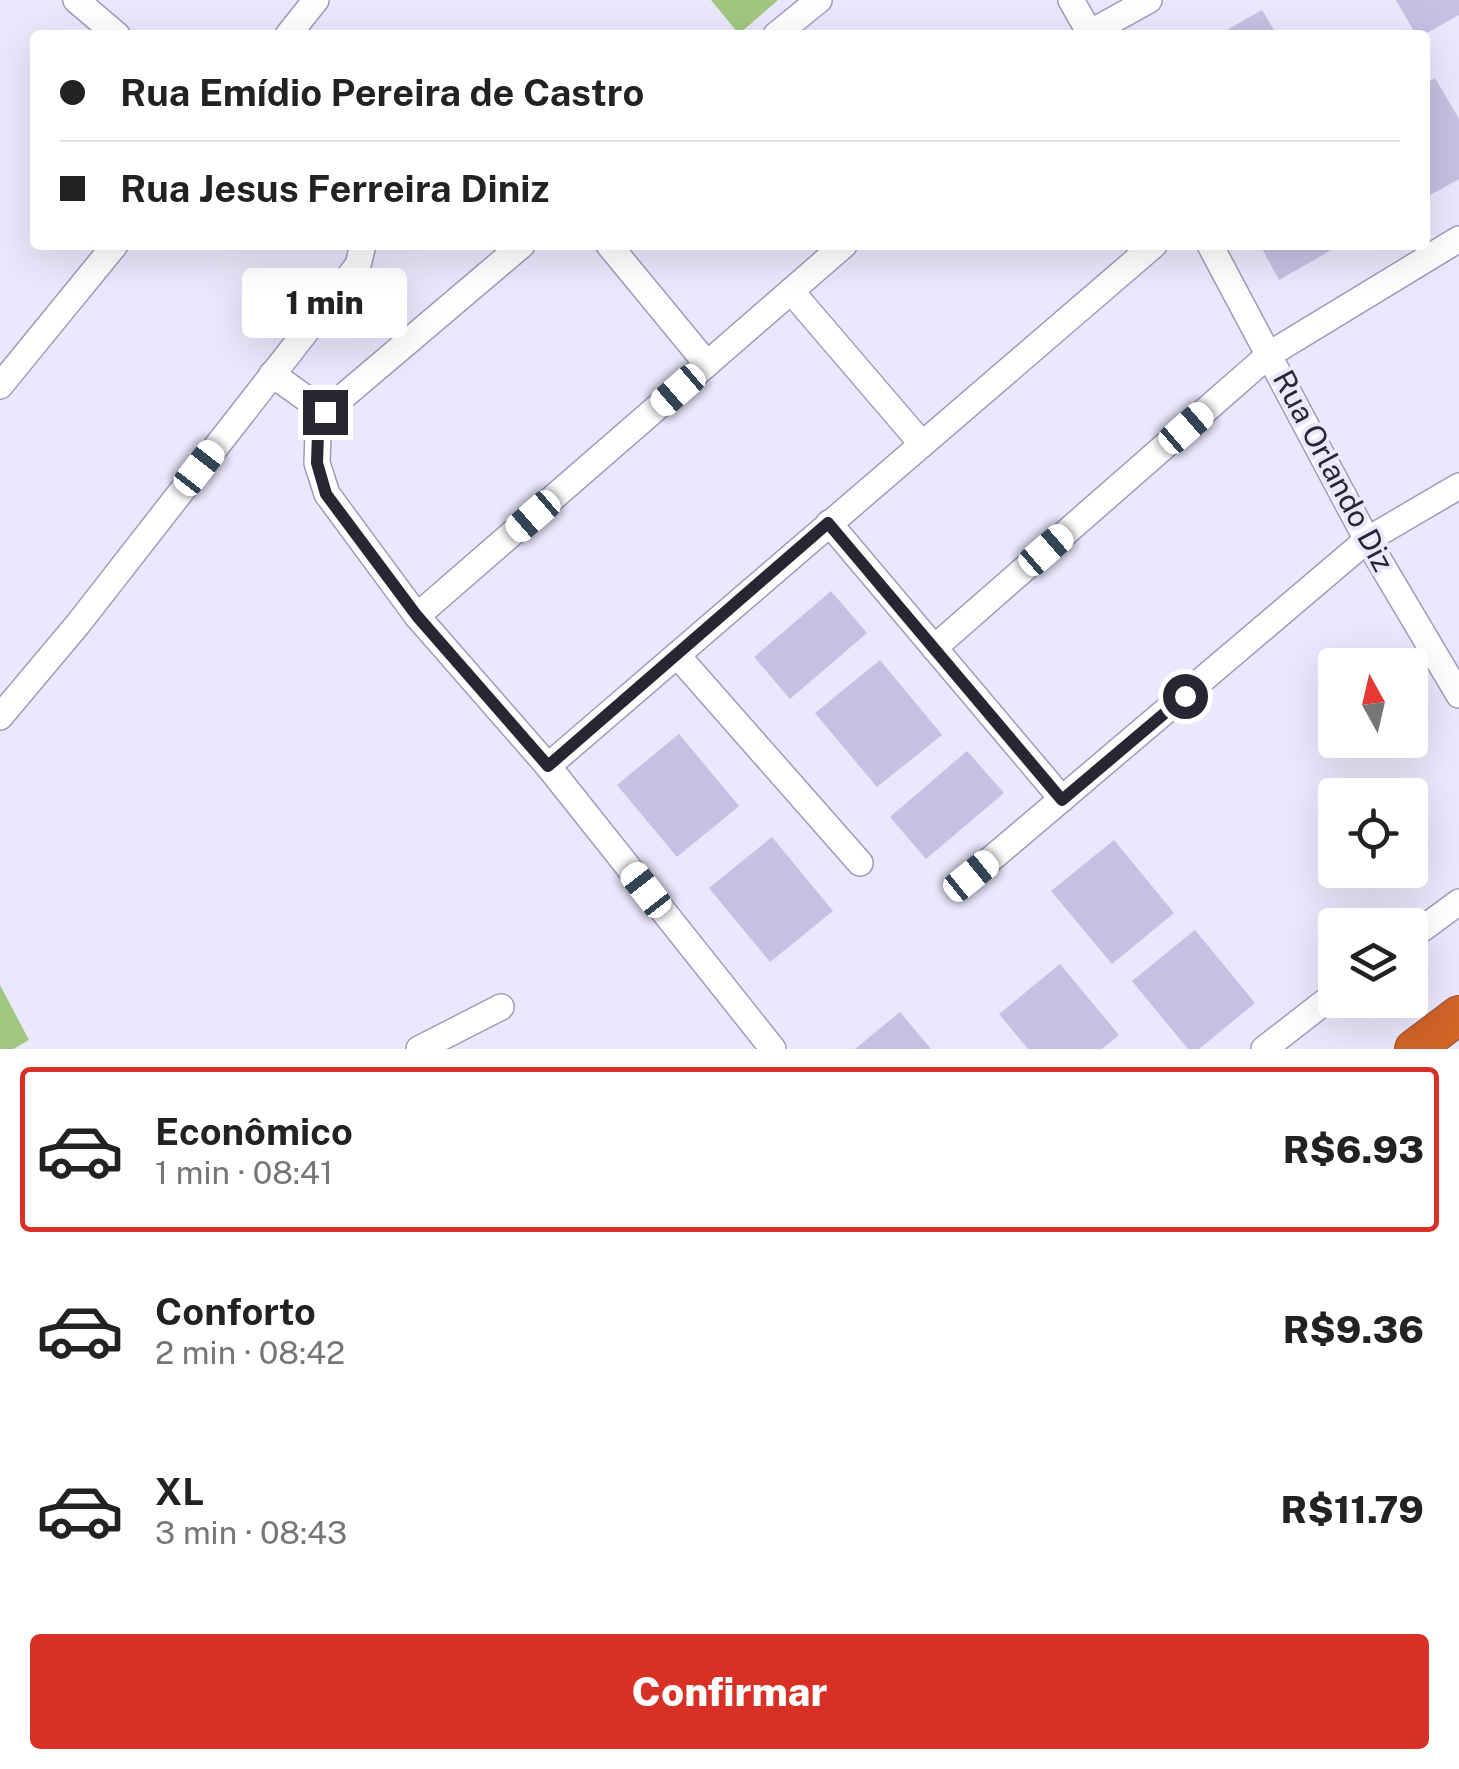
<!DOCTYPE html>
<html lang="pt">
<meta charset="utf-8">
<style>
:root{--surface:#fff;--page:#f2f2f2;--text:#222;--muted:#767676;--line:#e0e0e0;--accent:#d93025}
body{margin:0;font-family:"Public Sans",sans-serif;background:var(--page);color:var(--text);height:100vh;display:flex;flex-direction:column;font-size:38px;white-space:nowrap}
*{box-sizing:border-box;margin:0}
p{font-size:32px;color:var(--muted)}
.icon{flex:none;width:55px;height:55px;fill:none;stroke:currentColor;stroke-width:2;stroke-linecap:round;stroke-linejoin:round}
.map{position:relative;height:1049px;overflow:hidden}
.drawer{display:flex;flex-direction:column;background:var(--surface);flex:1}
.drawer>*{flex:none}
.top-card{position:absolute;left:30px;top:30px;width:1400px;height:220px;border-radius:10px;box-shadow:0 10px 40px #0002;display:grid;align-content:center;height:220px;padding:0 30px;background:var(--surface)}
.needle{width:65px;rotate:352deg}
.fabs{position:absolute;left:1318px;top:648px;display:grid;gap:20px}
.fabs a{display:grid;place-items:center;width:110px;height:110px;border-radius:10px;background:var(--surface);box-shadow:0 10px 40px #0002;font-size:50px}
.end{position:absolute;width:45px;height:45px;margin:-22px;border:12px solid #292633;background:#fff;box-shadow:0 0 0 5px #fff}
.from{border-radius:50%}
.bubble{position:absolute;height:70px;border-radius:10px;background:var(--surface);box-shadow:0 10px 40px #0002;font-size:32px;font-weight:800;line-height:70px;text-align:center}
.car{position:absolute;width:30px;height:60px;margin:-30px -15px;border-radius:12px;box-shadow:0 0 8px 2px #0007;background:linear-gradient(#fff 24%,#345 0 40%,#fff 0 76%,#345 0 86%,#fff 0)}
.top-card b{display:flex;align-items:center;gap:35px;height:95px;font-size:38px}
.top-card b+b{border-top:2px solid var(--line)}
.top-card i{width:25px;height:25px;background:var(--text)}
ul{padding:18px 0 0;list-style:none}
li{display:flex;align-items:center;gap:30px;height:165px;margin:0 20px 15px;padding:0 10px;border:5px solid transparent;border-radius:10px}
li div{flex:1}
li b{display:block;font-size:38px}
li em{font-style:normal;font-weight:800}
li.active{border-color:var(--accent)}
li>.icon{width:90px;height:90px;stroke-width:1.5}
.cta{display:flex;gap:20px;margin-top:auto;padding:20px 30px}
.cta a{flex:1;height:115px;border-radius:10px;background:var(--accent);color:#fff;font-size:40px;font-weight:800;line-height:115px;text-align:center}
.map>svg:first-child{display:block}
</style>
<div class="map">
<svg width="1459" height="1049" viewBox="0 0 1459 1049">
<rect width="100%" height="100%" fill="#ebe7fc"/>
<g fill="#a1c77f">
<path d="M711,0H778L739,34Z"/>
<path d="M0,985L29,1040L13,1049H0Z"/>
</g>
<g fill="#c7c0e2">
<path d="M1396,0H1459V15L1423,35H1416Z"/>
<path d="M1262,10L1277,35H1218Z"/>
<path d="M1435,78L1459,119V179L1425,198V84Z"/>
<path d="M1260,245H1340L1279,280Z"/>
<path d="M831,591L867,633L790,699L754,657Z"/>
<path d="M880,660L942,735L877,787L815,713Z"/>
<path d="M679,734L739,806L677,857L617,785Z"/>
<path d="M967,751L1004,793L926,859L890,817Z"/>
<path d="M772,837L833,911L770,962L709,888Z"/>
<path d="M1114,840L1174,913L1112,964L1051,891Z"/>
<path d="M1195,930L1255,1003L1199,1049H1188L1132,981Z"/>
<path d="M1060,964L1119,1035L1102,1049H1028L999,1014Z"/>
<path d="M900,1012L931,1049H855Z"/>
</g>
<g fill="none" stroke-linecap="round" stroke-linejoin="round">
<defs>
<g id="minor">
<path d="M76,0L117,35"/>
<path d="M1071,0L1091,35"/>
<path d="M288,35L316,0"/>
<path d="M776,35L819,0"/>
<path d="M1086,35L1149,0"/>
<path d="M609,245L707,364"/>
<path d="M1210,245L1367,540L1459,695"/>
<path d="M791,291L922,444"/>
<path d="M272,374L325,412"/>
<path d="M0,386L115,245"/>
<path d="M325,412L318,433L317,463L327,494L417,616L548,766L773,1049"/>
<path d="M325,412L522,245"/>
<path d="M829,523L1062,799"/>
<path d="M417,616L844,245"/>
<path d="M934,648L1270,354L1459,239"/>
<path d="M677,655L860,863"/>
<path d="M0,717L78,624L358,265L363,245"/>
<path d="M548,766L1154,245"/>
<path d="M971,876L1367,540L1459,486"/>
<path d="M1410,938L1459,902"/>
<path d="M419,1049L501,1007"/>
<path d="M1264,1049L1335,994"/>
</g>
<path id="highway" d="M1414,1049L1459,1015"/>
</defs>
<use href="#minor" stroke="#a19abb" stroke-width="28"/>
<use href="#highway" stroke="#964e2b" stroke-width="40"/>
<use href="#minor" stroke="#fff" stroke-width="25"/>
<use href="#highway" stroke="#d16427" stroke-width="38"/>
</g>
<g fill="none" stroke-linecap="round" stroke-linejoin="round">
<path stroke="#292633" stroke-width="12" d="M325,412L318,433L317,463L326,494L417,616L548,766L828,523L1062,800L1185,696"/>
</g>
<g text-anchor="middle" stroke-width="8" stroke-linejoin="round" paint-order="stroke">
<g font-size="30" fill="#292633" stroke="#ebe7fc">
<text transform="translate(1333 471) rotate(62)" y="10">Rua Orlando Diz</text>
</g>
</g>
</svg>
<div class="fabs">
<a><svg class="needle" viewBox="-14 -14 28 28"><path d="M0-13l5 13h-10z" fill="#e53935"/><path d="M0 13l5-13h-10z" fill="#767676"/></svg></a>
<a><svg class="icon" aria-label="locate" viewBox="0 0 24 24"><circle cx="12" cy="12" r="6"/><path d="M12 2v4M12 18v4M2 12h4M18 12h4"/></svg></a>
<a><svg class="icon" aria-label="layers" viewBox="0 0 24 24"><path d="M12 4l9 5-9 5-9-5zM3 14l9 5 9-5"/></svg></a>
</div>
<i class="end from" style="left:1185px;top:696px"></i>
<i class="end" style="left:325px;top:412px"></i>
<div class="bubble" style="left:242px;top:268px;width:165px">1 min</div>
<i class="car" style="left:678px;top:390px;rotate:229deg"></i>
<i class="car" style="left:1186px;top:428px;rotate:49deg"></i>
<i class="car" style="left:199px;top:468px;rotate:38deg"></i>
<i class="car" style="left:533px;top:516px;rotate:229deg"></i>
<i class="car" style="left:1046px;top:550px;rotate:49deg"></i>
<i class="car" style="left:971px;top:876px;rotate:51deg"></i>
<i class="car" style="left:646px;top:890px;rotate:322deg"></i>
<div class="top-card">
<b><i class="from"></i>Rua Emídio Pereira de Castro</b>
<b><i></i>Rua Jesus Ferreira Diniz</b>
</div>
</div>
<section class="drawer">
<ul>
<li class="active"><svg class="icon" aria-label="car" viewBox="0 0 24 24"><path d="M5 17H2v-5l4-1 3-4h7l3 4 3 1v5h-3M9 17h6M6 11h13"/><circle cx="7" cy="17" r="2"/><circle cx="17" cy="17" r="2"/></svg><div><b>Econômico</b><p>1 min · 08:41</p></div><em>R$6.93</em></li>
<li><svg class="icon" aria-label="car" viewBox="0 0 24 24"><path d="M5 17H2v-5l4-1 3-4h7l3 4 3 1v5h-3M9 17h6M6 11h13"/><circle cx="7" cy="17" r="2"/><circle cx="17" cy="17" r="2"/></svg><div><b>Conforto</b><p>2 min · 08:42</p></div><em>R$9.36</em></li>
<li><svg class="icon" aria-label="car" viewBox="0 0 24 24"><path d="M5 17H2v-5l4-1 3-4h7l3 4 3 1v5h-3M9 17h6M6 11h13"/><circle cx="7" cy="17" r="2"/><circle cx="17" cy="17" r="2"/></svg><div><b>XL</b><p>3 min · 08:43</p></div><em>R$11.79</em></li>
</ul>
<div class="cta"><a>Confirmar</a></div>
</section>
